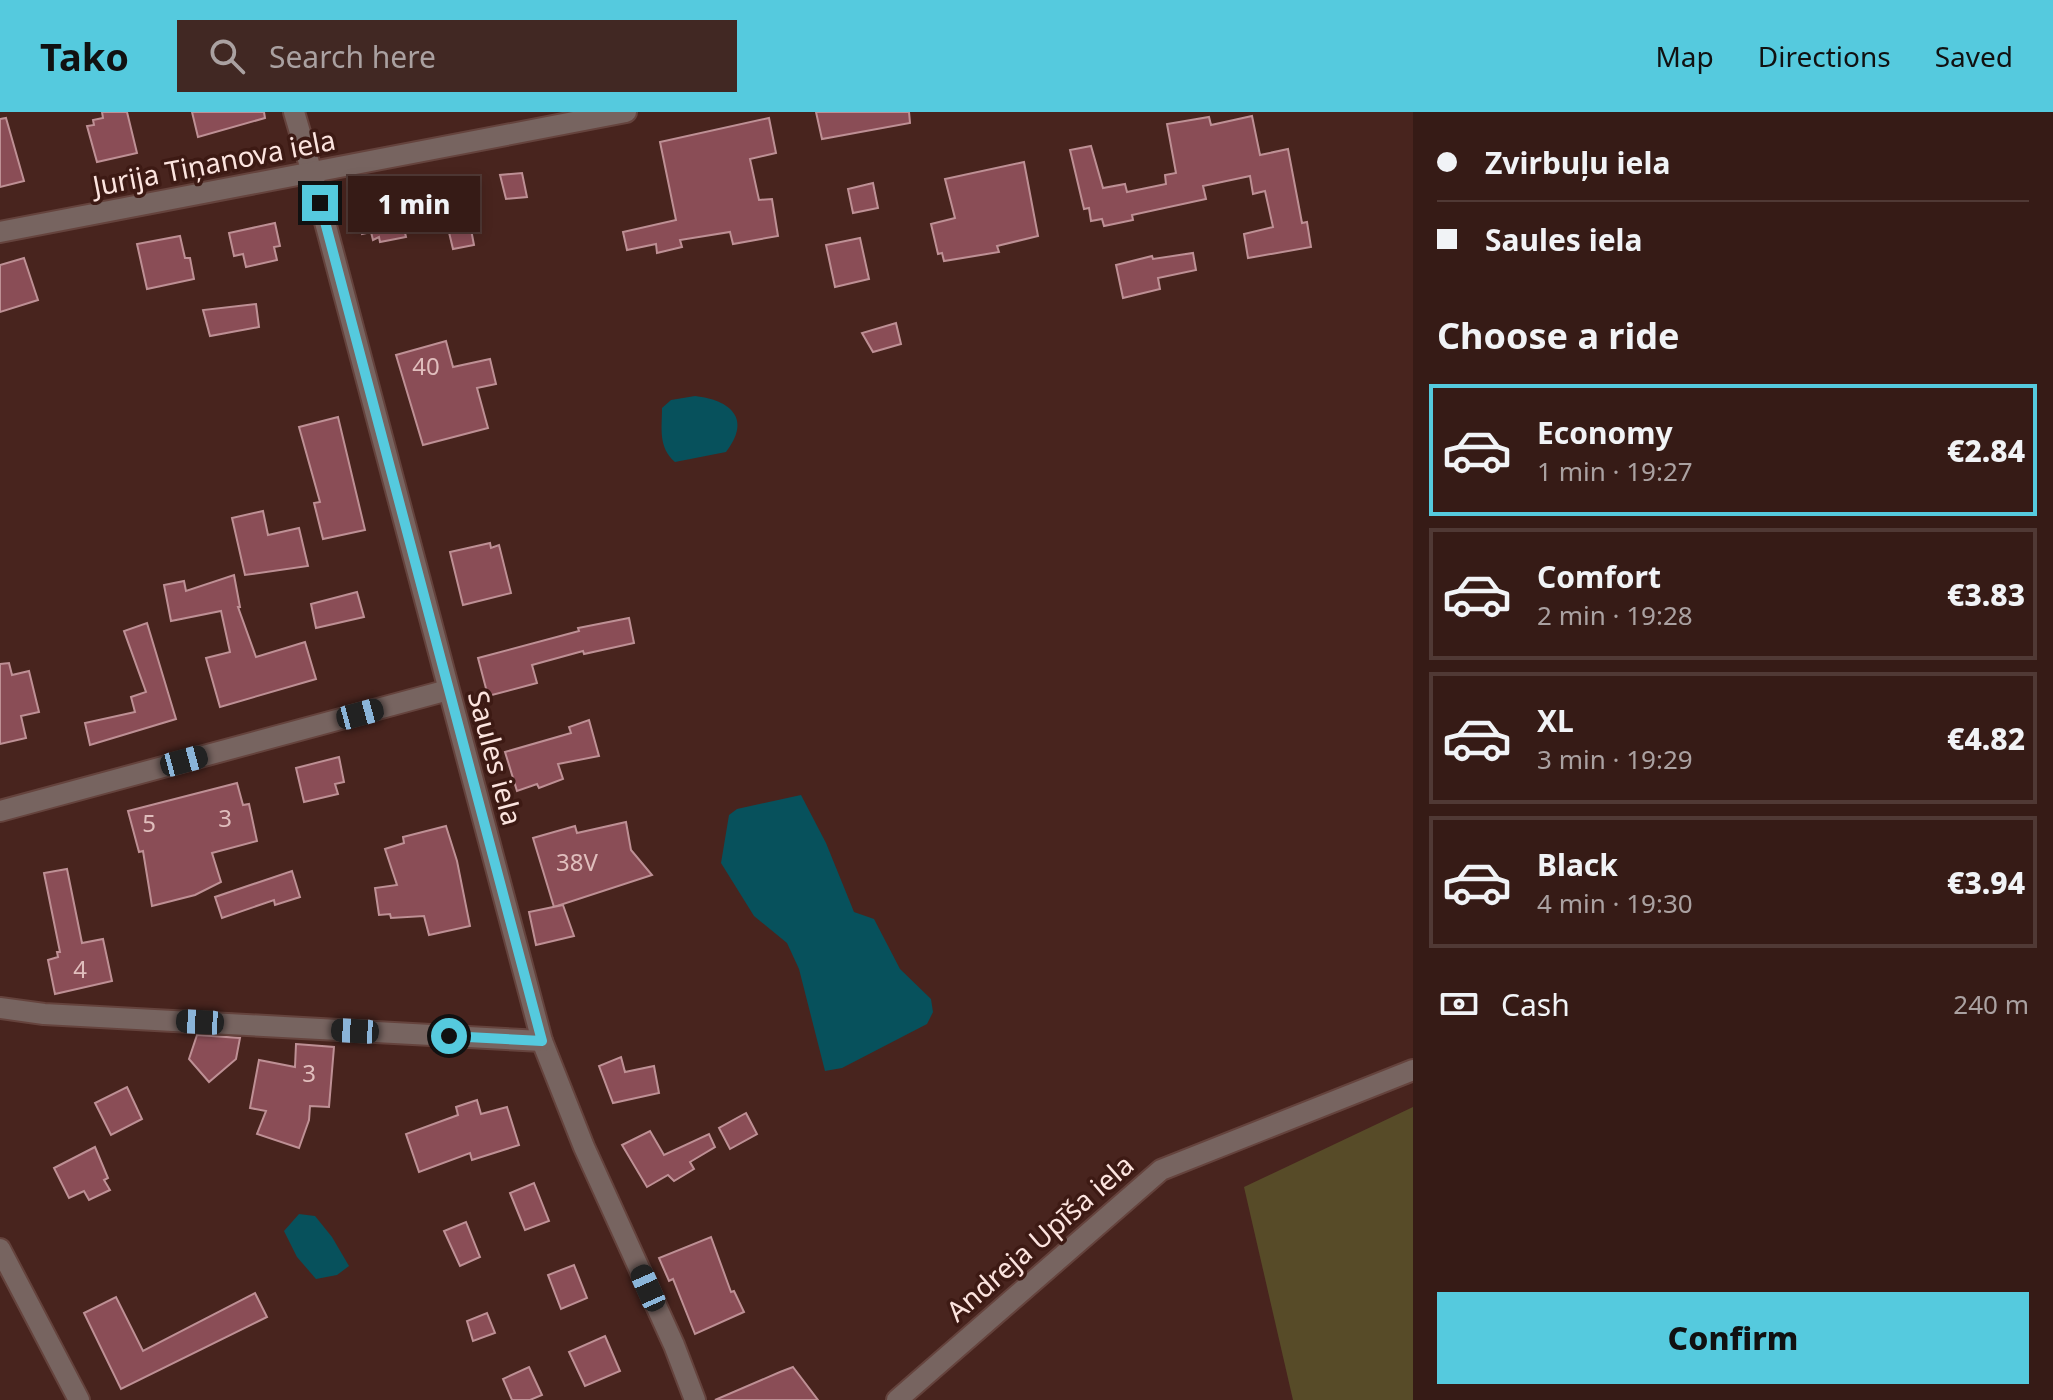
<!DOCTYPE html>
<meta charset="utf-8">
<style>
:root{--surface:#361b16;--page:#412823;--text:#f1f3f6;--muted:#aaa1a1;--line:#503935;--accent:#55cade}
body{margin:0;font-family:"Noto Sans",sans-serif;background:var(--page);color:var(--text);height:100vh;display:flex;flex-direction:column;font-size:30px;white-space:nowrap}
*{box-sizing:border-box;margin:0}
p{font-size:26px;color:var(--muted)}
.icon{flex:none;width:44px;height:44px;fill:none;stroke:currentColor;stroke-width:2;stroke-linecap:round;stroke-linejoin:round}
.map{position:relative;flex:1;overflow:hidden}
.side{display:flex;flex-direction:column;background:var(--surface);width:640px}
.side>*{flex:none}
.top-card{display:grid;align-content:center;height:176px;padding:0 24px;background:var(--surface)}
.end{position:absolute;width:36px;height:36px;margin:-18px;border:10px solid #55cade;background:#111;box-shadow:0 0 0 4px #111}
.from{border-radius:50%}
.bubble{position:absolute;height:56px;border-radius:0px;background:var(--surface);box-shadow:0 4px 12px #0003,0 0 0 2px var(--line);font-size:26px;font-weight:800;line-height:56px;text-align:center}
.car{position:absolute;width:24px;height:48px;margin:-24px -12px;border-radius:10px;box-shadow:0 0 6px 2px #0007;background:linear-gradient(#222 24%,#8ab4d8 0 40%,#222 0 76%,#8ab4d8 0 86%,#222 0)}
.top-card b{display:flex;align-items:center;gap:28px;height:76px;font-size:30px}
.top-card b+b{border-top:2px solid var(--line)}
.top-card i{width:20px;height:20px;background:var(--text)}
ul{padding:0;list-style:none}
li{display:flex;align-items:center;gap:24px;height:132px;margin:0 16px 12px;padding:0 8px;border:4px solid var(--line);border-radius:0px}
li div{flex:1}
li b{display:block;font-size:30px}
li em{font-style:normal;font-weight:800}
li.active{border-color:var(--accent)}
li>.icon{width:72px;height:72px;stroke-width:1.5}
h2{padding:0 24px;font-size:36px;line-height:96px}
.pay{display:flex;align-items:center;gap:20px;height:88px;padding:0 24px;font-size:30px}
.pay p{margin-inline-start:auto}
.action{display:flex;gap:16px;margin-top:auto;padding:16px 24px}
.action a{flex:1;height:92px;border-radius:0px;background:var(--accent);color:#111;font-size:32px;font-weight:800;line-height:92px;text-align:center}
header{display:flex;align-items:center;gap:48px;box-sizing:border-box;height:112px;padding:0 40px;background:var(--accent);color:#111}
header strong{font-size:38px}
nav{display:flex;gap:44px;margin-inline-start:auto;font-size:28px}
.search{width:560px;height:72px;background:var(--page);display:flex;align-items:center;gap:20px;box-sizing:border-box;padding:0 28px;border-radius:0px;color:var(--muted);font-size:30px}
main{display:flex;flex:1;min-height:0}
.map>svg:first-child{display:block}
</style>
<header>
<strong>Tako</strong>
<div class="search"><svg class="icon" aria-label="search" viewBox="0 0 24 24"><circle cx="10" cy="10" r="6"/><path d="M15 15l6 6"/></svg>Search here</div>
<nav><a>Map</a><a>Directions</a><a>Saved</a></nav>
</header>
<main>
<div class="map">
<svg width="1413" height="1288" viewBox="0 0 1413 1288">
<rect width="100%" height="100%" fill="#48241e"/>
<path fill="#574b28" d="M1413,995V1288H1293L1244,1075Z"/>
<g fill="#07515c">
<path d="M695,284C731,288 752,307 726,340L675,350C658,335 662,317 662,296L671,288Z"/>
<path d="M801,683L826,731L854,800L874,807L900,857L931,887L933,900L927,912L842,956L825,959L799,857L787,831L754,804L721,751L729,703L737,697Z"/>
<path d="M299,1102L315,1104L332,1125L349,1154L337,1163L316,1167L297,1145L284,1119Z"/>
</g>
<g fill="#8a4d56" stroke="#be9095" stroke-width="2">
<path d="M102,0H127L137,41L97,50L87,14L94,13L93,8L103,6Z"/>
<path d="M192,0H264L265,6L198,25Z"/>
<path d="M816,0H909L910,11L822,27Z"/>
<path d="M1252,4L1260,43L1288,37L1302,111L1307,110L1311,135L1248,146L1244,122L1273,115L1265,79L1253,82L1250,64L1203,74L1206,87L1132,103L1133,108L1104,114L1102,107L1091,109L1089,96L1084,97L1070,38L1091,34L1103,76L1125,72L1127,80L1166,72L1165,63L1176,61L1167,12L1209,5L1211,13Z"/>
<path d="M6,6L24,69L0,75V7Z"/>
<path d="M769,6L776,41L750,47L759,88L772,87L778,124L733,132L730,120L680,128L682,135L657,141L656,132L627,138L623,120L676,108L660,30Z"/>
<path d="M1024,50L1038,124L997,134L999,140L944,149L942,141L938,142L931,112L955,106L945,67Z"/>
<path d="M522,61L527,85L506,87L500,63Z"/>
<path d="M873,71L878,96L853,101L848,77Z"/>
<path d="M396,84L406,125L380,130L379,125L373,128L371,120L362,122L356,94Z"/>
<path d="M469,107L474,133L453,137L447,112Z"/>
<path d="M275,111L280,134L274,135L277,148L246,155L243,142L234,144L229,121Z"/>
<path d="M180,124L185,146H190L194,167L147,177L137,132Z"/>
<path d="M860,126L869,167L835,175L826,133Z"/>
<path d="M1193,141L1196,158L1158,166L1160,177L1123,186L1116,153L1152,144L1153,147Z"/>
<path d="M24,146L38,188L0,200V153Z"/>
<path d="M256,192L259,215L210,224L203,198Z"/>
<path d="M896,211L901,232L873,240L862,221Z"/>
<path d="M446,229L453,255L490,247L496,272L477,276L488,316L423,333L396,243Z"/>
<path d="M338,305L365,418L323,427L314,391L320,390L299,315Z"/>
<path d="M263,399L268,423L299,416L308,454L245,463L232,406Z"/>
<path d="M490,431L491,436L499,433L511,481L463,493L450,440Z"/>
<path d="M234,463L240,495H238L256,545L305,530L316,567L220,595L206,546L230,540L221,499L171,509L164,473L184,469L186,479Z"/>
<path d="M357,480L364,505L316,516L311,492Z"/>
<path d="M629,506L634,531L584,542L583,539L532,553L537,571L488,584L478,546L579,519L578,516Z"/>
<path d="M147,511L176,607L90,633L85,611L135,600L131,585L146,580L124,519Z"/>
<path d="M9,551L12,563L29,559L39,600L21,604L26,626L0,632V552Z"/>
<path d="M589,608L599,644L558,652L563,667L539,676L537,672L517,679L505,640L571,621L569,615Z"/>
<path d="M339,645L344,670L335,672L338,682L304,690L296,656Z"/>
<path d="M237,671L243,693L249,692L257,729L212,741L221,770L195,783L152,794L143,739L139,740L128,699Z"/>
<path d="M626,710L631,738L652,763L554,795L533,726L575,714L577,721Z"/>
<path d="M446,714L457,749L470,814L429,823L424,804L391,806L390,802L379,803L375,776L397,773L385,737L404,731L403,725Z"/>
<path d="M67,757L82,831L103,827L112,869L55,882L48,848L58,845L57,840H60L44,761Z"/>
<path d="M292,759L300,785L275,793L274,788L222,806L215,785Z"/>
<path d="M563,793L574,824L536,833L529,800Z"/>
<path d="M197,923L240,926L236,947L209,970L189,947Z"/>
<path d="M296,932L334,935L329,995L310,994L309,1008L299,1036L257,1022L266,999L250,996L259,948L295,955Z"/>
<path d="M621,945L625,960L654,954L659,981L613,991L599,954Z"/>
<path d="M127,975L142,1007L111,1023L95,991Z"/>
<path d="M477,988L481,1002L507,995L519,1033L472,1048L470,1041L419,1060L406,1022L458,1003L456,995Z"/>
<path d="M746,1001L757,1022L730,1037L719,1016Z"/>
<path d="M650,1019L664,1043L709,1022L715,1035L690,1050L694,1057L674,1069L668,1063L647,1075L622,1033Z"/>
<path d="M95,1035L108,1066L104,1068L110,1078L89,1088L84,1079L69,1086L54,1056Z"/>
<path d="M534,1071L549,1109L525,1118L510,1081Z"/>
<path d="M466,1110L480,1145L460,1154L444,1119Z"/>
<path d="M711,1125L731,1180L734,1179L744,1200L695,1222L673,1167L669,1169L659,1146Z"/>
<path d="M574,1153L587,1186L561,1197L548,1163Z"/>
<path d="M255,1181L267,1205L121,1277L84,1201L116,1185L143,1239Z"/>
<path d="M487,1201L495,1221L473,1229L467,1209Z"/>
<path d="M605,1224L620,1259L585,1274L569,1240Z"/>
<path d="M529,1255L542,1283L530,1288H512L503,1267Z"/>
<path d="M793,1255L818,1288H715L780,1260Z"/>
</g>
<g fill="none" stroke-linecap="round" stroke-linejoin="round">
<defs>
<g id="minor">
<path d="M294,0L312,61L542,929L584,1035L674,1233L695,1288"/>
<path d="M0,120L626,0"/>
<path d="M0,699L448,578"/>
<path d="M0,896L44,902L542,929"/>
<path d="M0,1137L79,1288"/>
<path d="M897,1288L1161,1058L1413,958"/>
</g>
</defs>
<use href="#minor" stroke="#65433d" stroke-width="24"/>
<use href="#minor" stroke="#776460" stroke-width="20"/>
</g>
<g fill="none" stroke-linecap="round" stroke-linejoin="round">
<path stroke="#55cade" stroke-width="10" d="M320,91L542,929L449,924"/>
</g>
<g text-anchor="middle" stroke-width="7" stroke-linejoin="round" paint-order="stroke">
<g font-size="24" fill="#e0bebd">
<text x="426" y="263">40</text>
<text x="225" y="715">3</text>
<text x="149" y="720">5</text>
<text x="577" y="759">38V</text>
<text x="80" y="866">4</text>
<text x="309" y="970">3</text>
</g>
<g font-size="28" fill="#fce4df" stroke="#3d1a14">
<text transform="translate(214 51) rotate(-11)" y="10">Jurija Tiņanova iela</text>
<text transform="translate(495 646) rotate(75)" y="10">Saules iela</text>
<text transform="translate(1040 1126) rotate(-41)" y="10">Andreja Upīša iela</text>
</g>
</g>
</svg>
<i class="end from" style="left:449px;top:924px"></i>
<i class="end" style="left:320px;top:91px"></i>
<div class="bubble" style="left:348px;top:64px;width:132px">1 min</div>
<i class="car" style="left:360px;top:602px;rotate:75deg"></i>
<i class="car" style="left:184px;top:649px;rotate:75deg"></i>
<i class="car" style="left:200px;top:910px;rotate:273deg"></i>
<i class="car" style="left:355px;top:919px;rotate:273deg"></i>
<i class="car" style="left:648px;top:1176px;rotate:336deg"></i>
</div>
<section class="side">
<div class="top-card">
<b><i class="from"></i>Zvirbuļu iela</b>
<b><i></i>Saules iela</b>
</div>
<h2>Choose a ride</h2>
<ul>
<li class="active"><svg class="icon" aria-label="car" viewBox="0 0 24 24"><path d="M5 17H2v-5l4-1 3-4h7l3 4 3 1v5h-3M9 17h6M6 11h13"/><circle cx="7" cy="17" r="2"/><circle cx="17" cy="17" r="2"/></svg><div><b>Economy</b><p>1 min · 19:27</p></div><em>€2.84</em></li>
<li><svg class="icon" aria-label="car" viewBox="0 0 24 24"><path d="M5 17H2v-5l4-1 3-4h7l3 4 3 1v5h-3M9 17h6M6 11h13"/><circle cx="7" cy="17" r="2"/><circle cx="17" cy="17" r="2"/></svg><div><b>Comfort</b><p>2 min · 19:28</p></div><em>€3.83</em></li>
<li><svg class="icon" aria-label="car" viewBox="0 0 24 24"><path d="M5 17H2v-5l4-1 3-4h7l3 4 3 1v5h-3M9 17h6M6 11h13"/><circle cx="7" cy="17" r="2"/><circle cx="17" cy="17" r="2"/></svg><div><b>XL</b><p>3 min · 19:29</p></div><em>€4.82</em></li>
<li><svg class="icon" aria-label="car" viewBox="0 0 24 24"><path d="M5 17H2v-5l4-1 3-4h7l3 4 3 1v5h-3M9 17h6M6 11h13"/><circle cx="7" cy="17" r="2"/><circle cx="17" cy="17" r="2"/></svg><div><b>Black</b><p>4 min · 19:30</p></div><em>€3.94</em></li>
</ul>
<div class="pay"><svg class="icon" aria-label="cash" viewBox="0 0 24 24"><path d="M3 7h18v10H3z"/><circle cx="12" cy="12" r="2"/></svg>Cash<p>240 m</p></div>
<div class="action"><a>Confirm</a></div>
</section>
</main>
